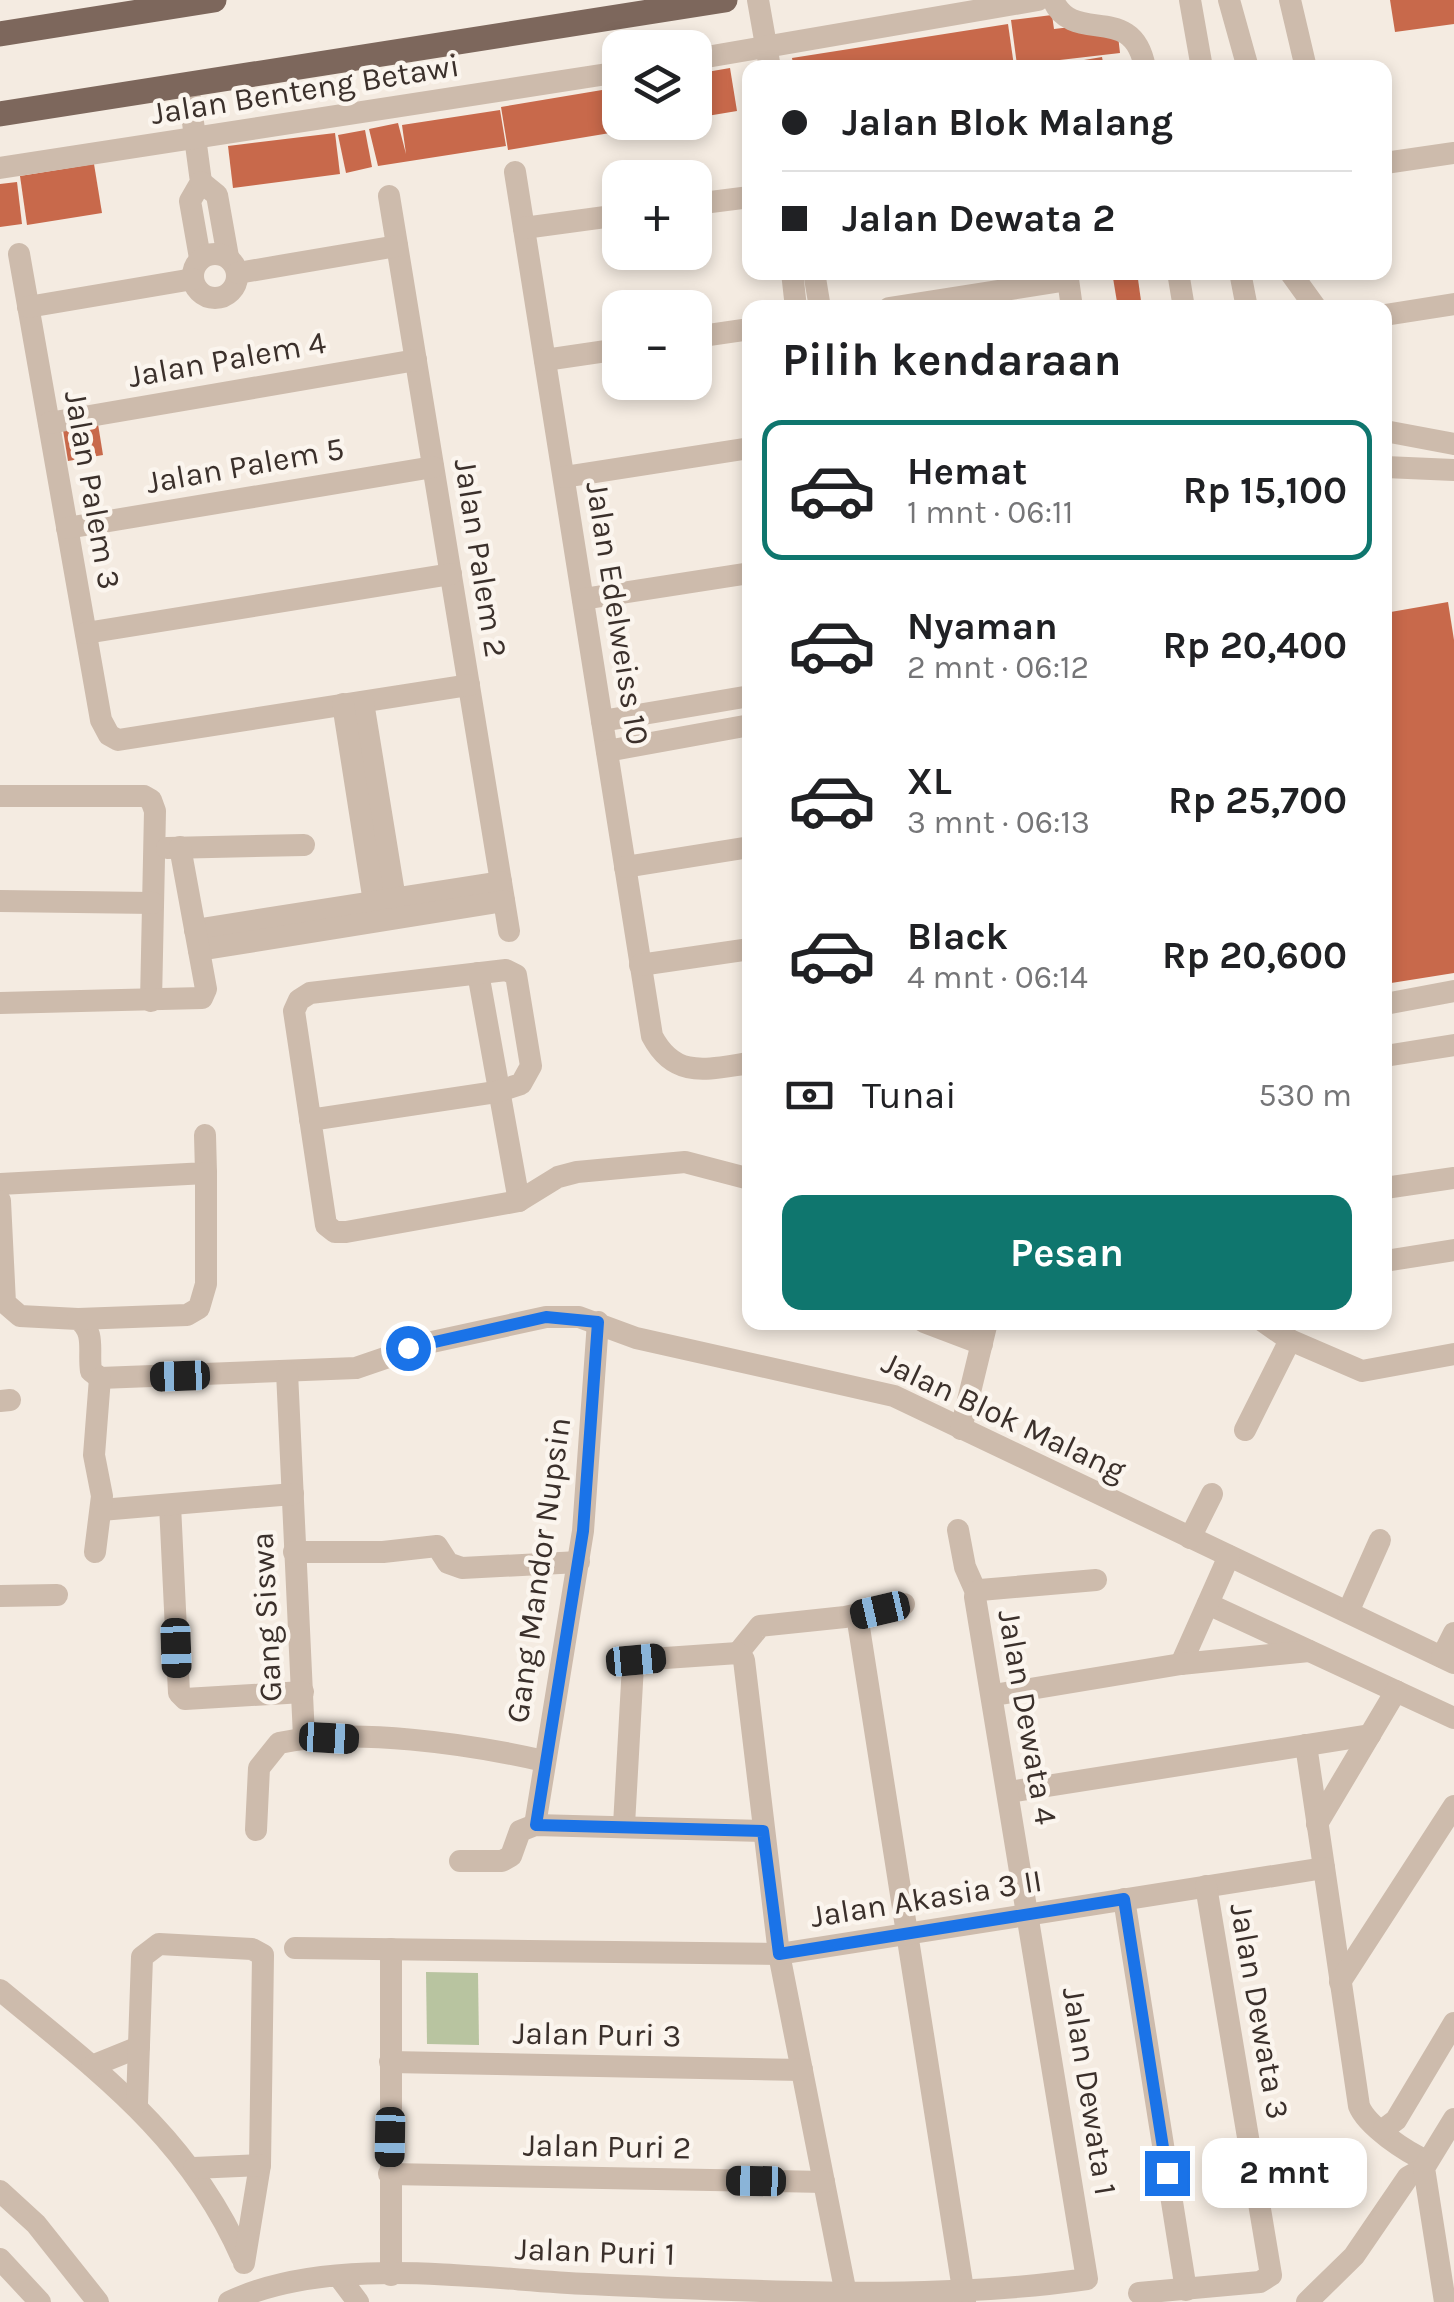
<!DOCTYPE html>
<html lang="id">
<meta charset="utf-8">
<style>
:root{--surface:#fff;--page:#f2f2f2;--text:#202124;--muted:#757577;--line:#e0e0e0;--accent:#0f766e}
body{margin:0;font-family:Karla,sans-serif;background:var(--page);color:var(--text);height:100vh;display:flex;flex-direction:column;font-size:38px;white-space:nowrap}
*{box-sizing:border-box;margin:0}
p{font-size:32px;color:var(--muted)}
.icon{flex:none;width:55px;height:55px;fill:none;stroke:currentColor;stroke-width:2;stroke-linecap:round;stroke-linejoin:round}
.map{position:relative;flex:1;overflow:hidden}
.side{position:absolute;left:742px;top:300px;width:650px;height:1030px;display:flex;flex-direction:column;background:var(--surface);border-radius:20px;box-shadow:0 5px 15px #0003}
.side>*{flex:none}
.top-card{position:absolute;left:742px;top:60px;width:650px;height:220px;border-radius:20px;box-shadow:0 5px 15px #0003;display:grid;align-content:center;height:220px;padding:0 40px;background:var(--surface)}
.fabs{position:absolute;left:602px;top:30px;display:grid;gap:20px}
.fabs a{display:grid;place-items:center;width:110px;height:110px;border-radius:20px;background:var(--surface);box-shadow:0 5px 15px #0003;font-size:50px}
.end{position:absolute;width:45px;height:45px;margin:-22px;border:12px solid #1a73e8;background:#fff;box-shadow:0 0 0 5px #fff}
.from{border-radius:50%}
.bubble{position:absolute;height:70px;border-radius:20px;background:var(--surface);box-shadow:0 5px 15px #0003;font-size:32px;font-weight:700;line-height:70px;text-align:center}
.car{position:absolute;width:30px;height:60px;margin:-30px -15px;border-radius:12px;box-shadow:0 0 8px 2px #0007;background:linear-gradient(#222 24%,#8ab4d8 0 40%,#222 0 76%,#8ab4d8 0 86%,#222 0)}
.top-card b{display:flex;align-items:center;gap:35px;height:95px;font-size:38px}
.top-card b+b{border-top:2px solid var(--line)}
.top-card i{width:25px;height:25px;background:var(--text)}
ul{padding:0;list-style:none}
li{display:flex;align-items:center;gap:30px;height:140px;margin:0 20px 15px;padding:0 20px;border:5px solid transparent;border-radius:20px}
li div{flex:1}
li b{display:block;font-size:38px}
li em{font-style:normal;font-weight:700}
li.active{border-color:var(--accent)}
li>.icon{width:90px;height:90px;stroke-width:1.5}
h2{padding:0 40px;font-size:45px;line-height:120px}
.pay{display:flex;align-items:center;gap:25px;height:110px;padding:0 40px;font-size:38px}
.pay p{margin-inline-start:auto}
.cta{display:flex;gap:20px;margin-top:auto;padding:20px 40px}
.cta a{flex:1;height:115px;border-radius:20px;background:var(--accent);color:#fff;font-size:40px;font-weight:700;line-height:115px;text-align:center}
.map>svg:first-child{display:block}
</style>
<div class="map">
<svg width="1454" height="2302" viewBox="0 0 1454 2302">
<rect width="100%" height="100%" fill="#f4ebe1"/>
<path fill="#b8c4a0" d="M426,1972L478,1973L479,2045L427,2044Z"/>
<g fill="#c8694b">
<path d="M1390,0H1454V24L1395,32Z"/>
<path d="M1052,15L1054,29L1096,24L1117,27L1120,53L1017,65L1011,20Z"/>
<path d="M1008,24L1014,66L794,68L792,58Z"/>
<path d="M1102,57L1104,68H1079L1078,61Z"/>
<path d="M730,68L737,111L695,118V74Z"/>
<path d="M620,87V122L658,125L508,150L501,107Z"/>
<path d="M500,110L506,146L378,166L369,129L398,123L406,154L402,125Z"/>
<path d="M365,130L372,167L346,173L338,135Z"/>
<path d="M335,133L340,174L233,188L228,146Z"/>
<path d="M94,164L102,213L27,225L20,176Z"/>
<path d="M17,182L22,224L0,227V184Z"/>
<path d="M1112,272H1137L1142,308H1118Z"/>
<path d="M98,424L103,455L68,461L63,430Z"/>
<path d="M1448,602L1454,640V973L1385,984V613Z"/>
</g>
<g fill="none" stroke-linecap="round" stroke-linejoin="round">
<g stroke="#cdbbac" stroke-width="22">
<path d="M758,0L770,68"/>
<path d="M1053,0C1074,47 1133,0 1145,68"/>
<path d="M1190,0L1202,68"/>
<path d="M1229,0L1248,68"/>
<path d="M1290,0L1306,68"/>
<path d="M695,59L1038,0"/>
<path d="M188,85L201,182L190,201L200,258"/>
<path d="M1385,163L1454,153"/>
<path d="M0,168L620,72"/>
<path d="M515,172L652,1036C675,1080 707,1069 750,1063"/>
<path d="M201,182L217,195L228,257"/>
<path d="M389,196L509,931"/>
<path d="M695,204L750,197"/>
<path d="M524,228L620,215"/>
<circle cx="215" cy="276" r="22"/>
<path d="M19,254L101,720L109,735L118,740L469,685"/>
<path d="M792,272L796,308"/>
<path d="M814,272L820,308"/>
<path d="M1067,272L1072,308"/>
<path d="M1178,272L1184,308"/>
<path d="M1240,272L1247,308"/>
<path d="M1290,272L1316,308"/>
<path d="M238,273L397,246"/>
<path d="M28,307L193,279"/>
<path d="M889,308L1068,280"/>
<path d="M1385,315L1454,304"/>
<path d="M695,337L750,329"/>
<path d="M545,360L620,349"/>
<path d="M49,423L416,360"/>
<path d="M1385,431L1454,444"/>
<path d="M1385,467L1454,470"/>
<path d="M564,477L750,448"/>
<path d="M67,528L433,467"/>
<path d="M583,599L750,573"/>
<path d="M86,633L451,574"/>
<path d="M363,702L395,899"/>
<path d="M343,704L374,902"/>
<path d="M602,721L750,696"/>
<path d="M607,751L750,725"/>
<path d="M0,796H144L151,800L155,811L151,1001"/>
<path d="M167,848L304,845"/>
<path d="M625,867L750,847"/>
<path d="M0,901L153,903"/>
<path d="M195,930L501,882"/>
<path d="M199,950L504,901"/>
<path d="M640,965L750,949"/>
<path d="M478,973L519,1201"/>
<path d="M0,1003L202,998L206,989L180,847"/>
<path d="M1385,1004L1454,991"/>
<path d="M1385,1056L1454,1045"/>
<path d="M310,1120L496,1092L521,1084L531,1066L516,975L506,970L310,993L299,1000L294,1011L326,1225L335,1232H346L519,1201L558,1177L577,1172L685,1162L750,1179"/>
<path d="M0,1184L206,1173L205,1135"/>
<path d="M1385,1188L1454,1178"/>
<path d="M0,1201L5,1303L20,1316L78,1319C96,1332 88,1351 91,1371L100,1378L356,1368L432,1342L546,1317H579L636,1338L894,1396L1454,1663"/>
<path d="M1385,1261L1454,1250"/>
<path d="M78,1319L187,1315L199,1308L206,1284V1173"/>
<path d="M924,1322L982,1344"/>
<path d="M1264,1322L1290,1340L1362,1371L1454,1354"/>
<path d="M287,1372L304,1737"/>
<path d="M0,1401L10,1400"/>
<path d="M961,1429L987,1322"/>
<path d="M1245,1430L1290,1340"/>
<path d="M170,1505L179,1693L185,1699L303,1692"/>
<path d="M101,1510L293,1494"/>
<path d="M958,1530L965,1567L976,1592"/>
<path d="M1190,1538L1212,1494"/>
<path d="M95,1552L102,1496L94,1455L100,1378"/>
<path d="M294,1552H383L437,1546L448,1563L462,1568L579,1562"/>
<path d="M0,1596L57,1595"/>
<path d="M1208,1604L1454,1718"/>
<path d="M1348,1612L1380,1540"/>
<path d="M857,1615L965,2302"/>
<path d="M738,1653L760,1626L845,1617L904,1604"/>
<path d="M1442,1657L1454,1633"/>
<path d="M1181,1664L1229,1556"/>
<path d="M994,1695L1181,1664L1309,1651"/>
<path d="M1306,1745L1359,2106C1367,2126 1406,2152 1427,2161"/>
<path d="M1009,1792L1370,1735"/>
<path d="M1317,1824L1396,1691"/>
<path d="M535,1825L583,1531L598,1322"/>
<path d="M624,1825L633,1665L636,1660L738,1653L744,1660L779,1954L845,2289"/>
<path d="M256,1830L259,1768L279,1743C353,1727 470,1744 544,1761"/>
<path d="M460,1861H502L511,1856L520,1831L535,1825L763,1831"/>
<path d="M1124,1899L1186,2290"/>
<path d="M295,1948L779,1954L1324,1868"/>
<path d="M1340,1982L1454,1806"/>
<path d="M0,1990C99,2072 189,2137 242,2258"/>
<path d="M390,2062L802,2070"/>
<path d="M92,2066L139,2047"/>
<path d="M137,2103L142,1957L159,1944L252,1949L263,1955L260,2165L244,2263"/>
<path d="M1384,2129L1396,2120L1454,2023"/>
<path d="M194,2168L260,2165"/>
<path d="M389,2174L824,2182"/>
<path d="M0,2191L36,2224L98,2302"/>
<path d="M0,2259L40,2302"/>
<path d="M391,2275V1949"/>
<path d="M340,2278L358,2302"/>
<path d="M1139,2293L1260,2282L1271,2275L1206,1886"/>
<path d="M229,2302C329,2254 478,2279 588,2284C747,2291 930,2302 1087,2279L975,1597L980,1590L1096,1580"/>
<path d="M1307,2302L1354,2256L1408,2177L1424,2168"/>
<path d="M1445,2302L1424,2168L1454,2119"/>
</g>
<g stroke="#7d675c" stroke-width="25">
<path d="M0,34L214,0"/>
<path d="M0,114L725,0"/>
</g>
</g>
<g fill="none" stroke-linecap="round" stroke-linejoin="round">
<path stroke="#1a73e8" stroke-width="12" d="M408,1348L546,1317L598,1322L583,1531L536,1825L763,1831L779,1954L1124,1899L1167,2173"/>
</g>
<g text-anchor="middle" stroke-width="9" stroke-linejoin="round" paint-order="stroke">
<g font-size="32" fill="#3b302b" stroke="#fbf5ee">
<text transform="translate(305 89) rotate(-9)" y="11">Jalan Benteng Betawi</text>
<text transform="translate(227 359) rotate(-10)" y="11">Jalan Palem 4</text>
<text transform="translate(245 465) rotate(-10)" y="11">Jalan Palem 5</text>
<text transform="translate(93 490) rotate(80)" y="11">Jalan Palem 3</text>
<text transform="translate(481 558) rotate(81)" y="11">Jalan Palem 2</text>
<text transform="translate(618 613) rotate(81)" y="11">Jalan Edelweiss 10</text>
<text transform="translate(1004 1416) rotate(25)" y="11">Jalan Blok Malang</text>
<text transform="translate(538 1570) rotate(-82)" y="11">Gang Mandor Nupsin</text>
<text transform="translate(266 1617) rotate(-93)" y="11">Gang Siswa</text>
<text transform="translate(1028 1717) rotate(80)" y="11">Jalan Dewata 4</text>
<text transform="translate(926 1898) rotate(-9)" y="11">Jalan Akasia 3 II</text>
<text transform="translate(1260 2011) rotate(80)" y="11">Jalan Dewata 3</text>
<text transform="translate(597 2034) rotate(1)" y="11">Jalan Puri 3</text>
<text transform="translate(1090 2091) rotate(81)" y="11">Jalan Dewata 1</text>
<text transform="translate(607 2146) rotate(1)" y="11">Jalan Puri 2</text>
<text transform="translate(595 2251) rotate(2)" y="11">Jalan Puri 1</text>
</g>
</g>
</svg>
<div class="fabs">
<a><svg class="icon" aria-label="layers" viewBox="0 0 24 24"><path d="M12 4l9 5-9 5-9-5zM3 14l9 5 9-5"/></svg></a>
<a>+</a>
<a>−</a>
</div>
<i class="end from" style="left:408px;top:1348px"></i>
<i class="end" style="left:1167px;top:2173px"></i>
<div class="bubble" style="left:1202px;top:2138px;width:165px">2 mnt</div>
<i class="car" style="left:180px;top:1376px;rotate:268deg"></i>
<i class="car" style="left:880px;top:1610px;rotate:257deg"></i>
<i class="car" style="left:176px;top:1648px;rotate:178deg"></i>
<i class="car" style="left:636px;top:1660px;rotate:85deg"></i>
<i class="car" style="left:329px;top:1738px;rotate:93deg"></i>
<i class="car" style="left:390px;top:2137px;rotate:181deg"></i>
<i class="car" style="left:756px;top:2181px;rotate:271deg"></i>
<div class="top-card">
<b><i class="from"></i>Jalan Blok Malang</b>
<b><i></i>Jalan Dewata 2</b>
</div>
<section class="side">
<h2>Pilih kendaraan</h2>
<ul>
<li class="active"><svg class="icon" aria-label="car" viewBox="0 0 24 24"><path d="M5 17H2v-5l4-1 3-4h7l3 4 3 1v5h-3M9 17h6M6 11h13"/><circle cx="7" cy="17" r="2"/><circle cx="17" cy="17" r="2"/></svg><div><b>Hemat</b><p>1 mnt · 06:11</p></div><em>Rp 15,100</em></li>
<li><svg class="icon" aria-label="car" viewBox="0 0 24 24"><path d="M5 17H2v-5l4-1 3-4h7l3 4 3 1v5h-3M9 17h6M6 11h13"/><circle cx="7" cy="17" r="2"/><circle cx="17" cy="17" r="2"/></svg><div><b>Nyaman</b><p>2 mnt · 06:12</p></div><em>Rp 20,400</em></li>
<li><svg class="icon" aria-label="car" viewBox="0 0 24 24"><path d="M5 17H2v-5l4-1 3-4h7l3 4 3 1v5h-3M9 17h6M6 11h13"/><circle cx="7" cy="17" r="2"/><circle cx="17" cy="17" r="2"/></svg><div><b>XL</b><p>3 mnt · 06:13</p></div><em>Rp 25,700</em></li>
<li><svg class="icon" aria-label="car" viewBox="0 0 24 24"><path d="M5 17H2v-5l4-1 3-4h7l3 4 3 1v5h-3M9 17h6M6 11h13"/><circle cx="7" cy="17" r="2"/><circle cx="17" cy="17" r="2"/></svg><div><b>Black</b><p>4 mnt · 06:14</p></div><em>Rp 20,600</em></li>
</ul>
<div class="pay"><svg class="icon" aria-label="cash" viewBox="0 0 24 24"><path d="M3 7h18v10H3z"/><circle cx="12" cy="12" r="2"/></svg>Tunai<p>530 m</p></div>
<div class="cta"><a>Pesan</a></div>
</section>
</div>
